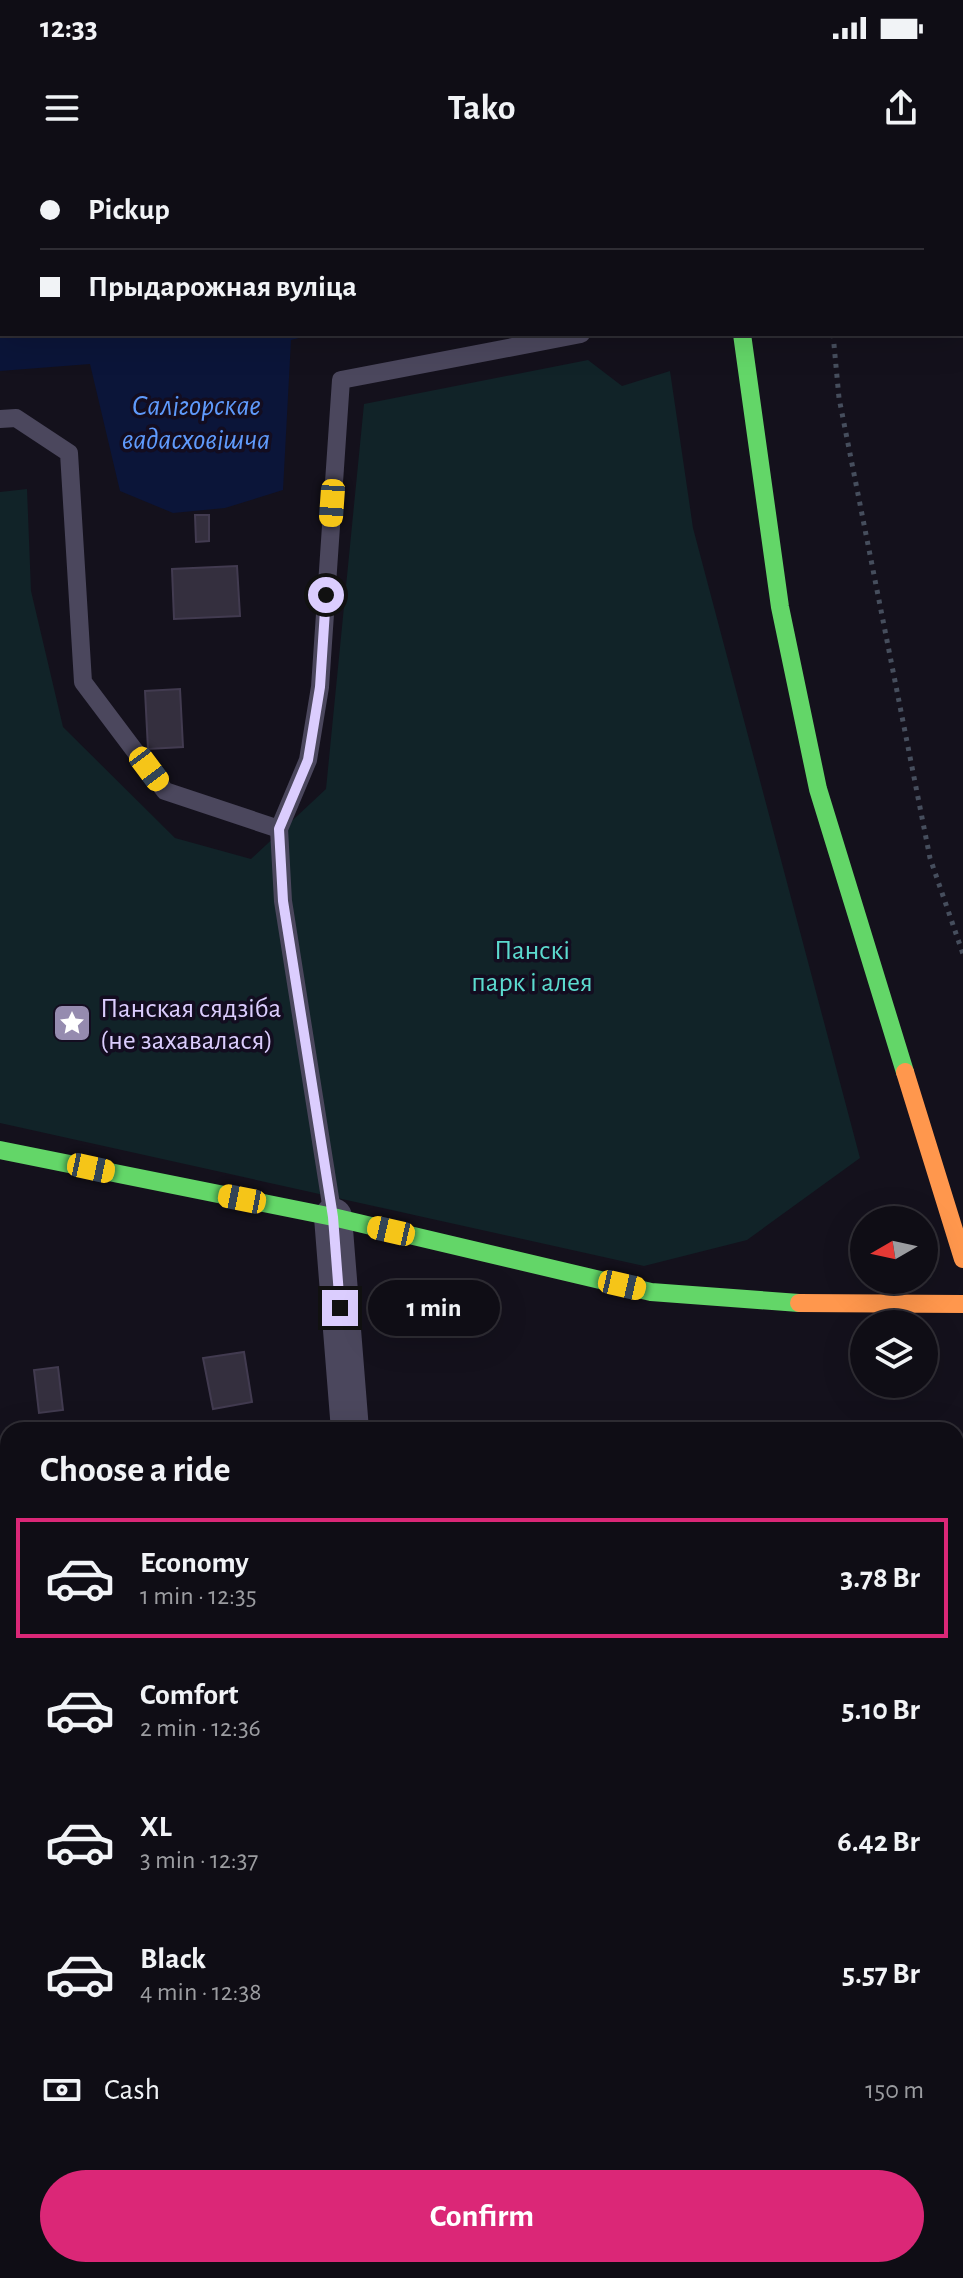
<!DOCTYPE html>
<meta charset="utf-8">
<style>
:root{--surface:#0f0d15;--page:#18161e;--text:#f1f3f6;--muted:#9b9ca0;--line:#2f2d34;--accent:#db2777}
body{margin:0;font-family:"Alegreya Sans",sans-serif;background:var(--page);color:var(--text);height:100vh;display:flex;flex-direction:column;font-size:30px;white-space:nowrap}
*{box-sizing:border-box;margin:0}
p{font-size:26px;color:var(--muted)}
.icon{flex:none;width:44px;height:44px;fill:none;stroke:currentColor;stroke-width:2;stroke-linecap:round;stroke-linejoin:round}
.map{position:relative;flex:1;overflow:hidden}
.panel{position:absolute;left:0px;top:1262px;width:964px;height:856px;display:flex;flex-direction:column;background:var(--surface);border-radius:24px 24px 0 0;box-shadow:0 8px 32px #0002,0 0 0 2px var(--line)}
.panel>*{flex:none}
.guide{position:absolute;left:0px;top:0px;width:964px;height:176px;box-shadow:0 8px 32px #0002,0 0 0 2px var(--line);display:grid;align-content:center;height:176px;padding:0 40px;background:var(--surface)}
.needle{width:52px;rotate:261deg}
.tools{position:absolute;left:850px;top:1046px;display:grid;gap:16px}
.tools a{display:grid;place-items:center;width:88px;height:88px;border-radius:50%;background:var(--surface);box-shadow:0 8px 32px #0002,0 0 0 2px var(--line);font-size:40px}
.end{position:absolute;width:36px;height:36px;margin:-18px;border:10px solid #dbcdfe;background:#111;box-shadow:0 0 0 4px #111}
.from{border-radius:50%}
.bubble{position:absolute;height:56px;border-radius:28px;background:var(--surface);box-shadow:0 8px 32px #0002,0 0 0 2px var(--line);font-size:26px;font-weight:600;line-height:56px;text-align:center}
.car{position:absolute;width:24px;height:48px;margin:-24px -12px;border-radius:10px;box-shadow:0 0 6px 2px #0007;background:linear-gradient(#f5c518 24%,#345 0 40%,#f5c518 0 76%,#345 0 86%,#f5c518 0)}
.guide b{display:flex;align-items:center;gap:28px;height:76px;font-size:30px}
.guide b+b{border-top:2px solid var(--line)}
.guide i{width:20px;height:20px;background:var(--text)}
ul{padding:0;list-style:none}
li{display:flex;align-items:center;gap:24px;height:120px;margin:0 16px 12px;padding:0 24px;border:4px solid transparent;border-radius:0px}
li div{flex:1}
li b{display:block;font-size:30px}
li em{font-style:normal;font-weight:600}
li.active{border-color:var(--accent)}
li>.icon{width:72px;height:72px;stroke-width:1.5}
h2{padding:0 40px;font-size:36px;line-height:96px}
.pay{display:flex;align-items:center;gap:20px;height:88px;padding:0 40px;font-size:30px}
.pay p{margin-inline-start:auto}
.action{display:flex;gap:16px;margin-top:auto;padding:16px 40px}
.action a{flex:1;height:92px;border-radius:48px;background:var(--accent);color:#fff;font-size:32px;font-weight:600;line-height:92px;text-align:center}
.status{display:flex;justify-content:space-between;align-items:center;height:56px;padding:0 40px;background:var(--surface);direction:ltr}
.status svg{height:22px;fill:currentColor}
header{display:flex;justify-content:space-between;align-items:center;height:104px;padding:0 40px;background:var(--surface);font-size:36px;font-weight:600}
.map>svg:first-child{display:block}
</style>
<div class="status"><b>12:33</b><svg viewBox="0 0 49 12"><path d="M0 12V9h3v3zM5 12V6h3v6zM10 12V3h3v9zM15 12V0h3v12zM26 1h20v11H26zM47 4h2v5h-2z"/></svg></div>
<header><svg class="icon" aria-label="menu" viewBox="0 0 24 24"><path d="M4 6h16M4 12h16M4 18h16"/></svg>Tako<svg class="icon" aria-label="share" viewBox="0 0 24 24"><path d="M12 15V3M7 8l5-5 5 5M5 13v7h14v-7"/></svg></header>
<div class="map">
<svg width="963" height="2118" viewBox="0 0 963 2118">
<rect width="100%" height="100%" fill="#14111c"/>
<path fill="#112328" d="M588,200L622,226L670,211L693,368L860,998L747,1080L644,1106L0,963V332L27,329L31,431L63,567L175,678L251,699L326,629L364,244Z"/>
<path fill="#0b1539" d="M0,0H614L615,2H2V174H315L291,180L283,330L225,348L173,353L120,331L90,204L0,211Z"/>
<g fill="#342f3e" stroke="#423b50" stroke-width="2">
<path d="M195,355H209V381L196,382Z"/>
<path d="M237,406L240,456L174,459L172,409Z"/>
<path d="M180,529L183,587L148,589L145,531Z"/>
<path d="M244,1192L252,1242L213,1249L203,1198Z"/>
<path d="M58,1207L63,1250L39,1253L34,1210Z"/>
<path d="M8,1589V1648H5L0,1590Z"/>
<path d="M8,1698V1723L2,1724L0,1699Z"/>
<path d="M0,1772H8V1799L0,1800Z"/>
<path d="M8,1810V1852L2,1853L0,1811Z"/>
<path d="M0,1900L5,1943L0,1944Z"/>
<path d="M0,1968L8,2007L0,2009Z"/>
<path d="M8,2023V2059L0,2060V2025Z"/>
</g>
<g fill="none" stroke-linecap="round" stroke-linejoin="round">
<g stroke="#464e5d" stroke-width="5" stroke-dasharray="4 6" stroke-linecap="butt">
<path d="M816,0V2"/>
<path d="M833,174L839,238L930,698L963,794"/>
</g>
<g stroke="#4b475d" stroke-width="18">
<path d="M0,259L16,258L69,293L83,522L165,631L279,669"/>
<path d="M333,1057L283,741L279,669L308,600L320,527L341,220L581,174"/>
</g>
<g stroke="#4b475d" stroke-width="38">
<path d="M333,1057L350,1270"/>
<path d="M0,1887L8,1886"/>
<path d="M371,2110L372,2118"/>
</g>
<g stroke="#63d668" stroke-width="18">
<path d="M720,0V2"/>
<path d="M742,174L780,447L818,629L905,912"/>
<path d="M0,990L333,1057L651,1132L799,1143"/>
</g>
<g stroke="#ff974d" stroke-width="18">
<path d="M905,912L963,1099"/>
<path d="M799,1143L963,1144"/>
</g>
</g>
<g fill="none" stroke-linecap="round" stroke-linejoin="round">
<path stroke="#dbcdfe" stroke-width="10" d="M326,435L320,527L308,600L279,669L283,741L333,1057L340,1148"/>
</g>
<defs>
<symbol id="sight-square" viewBox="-11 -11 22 22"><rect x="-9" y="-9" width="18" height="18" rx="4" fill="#958baf" stroke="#130d20"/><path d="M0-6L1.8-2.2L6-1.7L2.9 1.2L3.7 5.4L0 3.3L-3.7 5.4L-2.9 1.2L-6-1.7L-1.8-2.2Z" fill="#fff"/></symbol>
</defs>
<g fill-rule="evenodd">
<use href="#sight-square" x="50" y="841" width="44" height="44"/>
</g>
<g text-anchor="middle" stroke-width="7" stroke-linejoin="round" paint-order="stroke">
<g font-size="28" fill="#5cdbcf" stroke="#130d20">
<text x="532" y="799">Панскі<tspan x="532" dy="32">парк і алея</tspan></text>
</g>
<g font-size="28" fill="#dbcdfe" stroke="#130d20" text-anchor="start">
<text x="100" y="857">Панская сядзіба<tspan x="100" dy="32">(не захавалася)</tspan></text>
</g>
<g font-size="30" font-style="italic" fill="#5f9afb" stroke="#130d20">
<text x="196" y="255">Салігорскае<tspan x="196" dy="34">вадасховішча</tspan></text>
</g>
</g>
</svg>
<div class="tools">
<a><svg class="needle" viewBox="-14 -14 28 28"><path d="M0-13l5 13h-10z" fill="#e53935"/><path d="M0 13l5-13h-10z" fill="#9b9ca0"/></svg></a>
<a><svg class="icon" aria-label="layers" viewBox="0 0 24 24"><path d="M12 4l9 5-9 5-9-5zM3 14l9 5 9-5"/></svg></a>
</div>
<i class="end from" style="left:326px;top:435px"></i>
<i class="end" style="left:340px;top:1148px"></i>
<div class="bubble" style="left:368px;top:1120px;width:132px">1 min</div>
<i class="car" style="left:332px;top:343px;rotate:184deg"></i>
<i class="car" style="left:149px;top:609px;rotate:143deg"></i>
<i class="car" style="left:91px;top:1008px;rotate:102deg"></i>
<i class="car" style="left:242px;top:1039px;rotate:281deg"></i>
<i class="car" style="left:391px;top:1071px;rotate:283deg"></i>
<i class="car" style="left:622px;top:1125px;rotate:103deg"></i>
<div class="guide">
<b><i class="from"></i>Pickup</b>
<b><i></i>Прыдарожная вуліца</b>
</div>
<section class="panel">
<h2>Choose a ride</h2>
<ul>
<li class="active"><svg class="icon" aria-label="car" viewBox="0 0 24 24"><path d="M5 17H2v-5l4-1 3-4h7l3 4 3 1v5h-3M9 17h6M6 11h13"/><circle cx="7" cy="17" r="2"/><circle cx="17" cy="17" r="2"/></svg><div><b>Economy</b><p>1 min · 12:35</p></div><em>3.78 Br</em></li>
<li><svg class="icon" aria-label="car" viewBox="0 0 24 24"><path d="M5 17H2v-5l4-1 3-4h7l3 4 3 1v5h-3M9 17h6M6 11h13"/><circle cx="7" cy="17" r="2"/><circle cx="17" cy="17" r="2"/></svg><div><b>Comfort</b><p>2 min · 12:36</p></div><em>5.10 Br</em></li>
<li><svg class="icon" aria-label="car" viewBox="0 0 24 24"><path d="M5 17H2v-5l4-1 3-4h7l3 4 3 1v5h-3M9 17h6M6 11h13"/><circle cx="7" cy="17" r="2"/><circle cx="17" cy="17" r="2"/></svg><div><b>XL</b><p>3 min · 12:37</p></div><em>6.42 Br</em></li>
<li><svg class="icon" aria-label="car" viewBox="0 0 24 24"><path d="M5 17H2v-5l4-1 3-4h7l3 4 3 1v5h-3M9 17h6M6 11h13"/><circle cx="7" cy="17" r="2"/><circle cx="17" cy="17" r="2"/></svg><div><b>Black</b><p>4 min · 12:38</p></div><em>5.57 Br</em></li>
</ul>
<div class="pay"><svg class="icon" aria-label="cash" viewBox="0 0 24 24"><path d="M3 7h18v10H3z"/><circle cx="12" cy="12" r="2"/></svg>Cash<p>150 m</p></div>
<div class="action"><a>Confirm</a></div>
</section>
</div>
